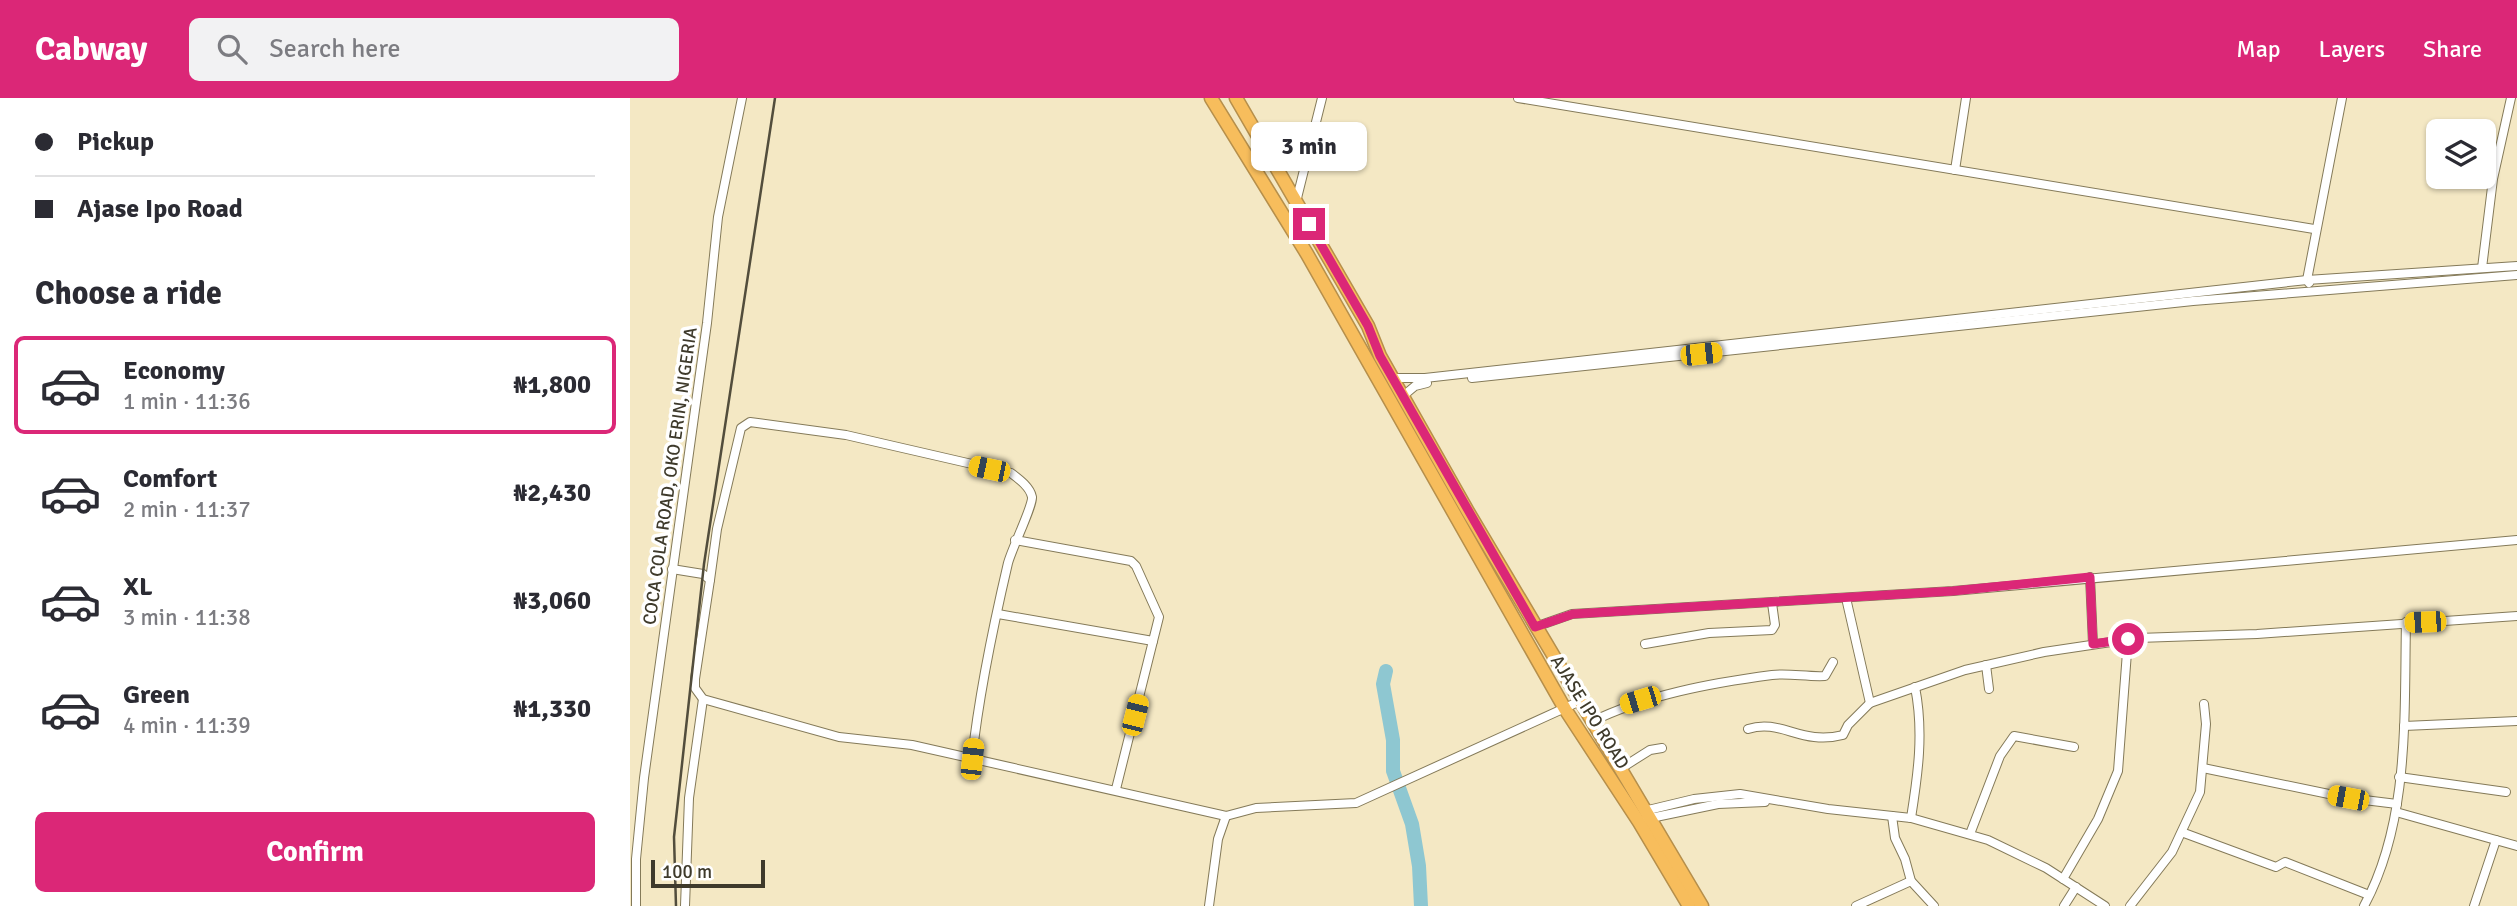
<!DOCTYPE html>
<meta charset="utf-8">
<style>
:root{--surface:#fff;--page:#f2f2f3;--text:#2b2b33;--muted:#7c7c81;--line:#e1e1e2;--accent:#db2777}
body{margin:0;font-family:Signika,sans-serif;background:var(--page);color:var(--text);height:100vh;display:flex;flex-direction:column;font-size:26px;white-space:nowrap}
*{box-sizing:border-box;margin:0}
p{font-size:23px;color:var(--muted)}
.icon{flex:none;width:38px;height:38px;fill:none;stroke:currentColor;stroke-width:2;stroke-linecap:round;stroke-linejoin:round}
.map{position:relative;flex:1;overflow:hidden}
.panel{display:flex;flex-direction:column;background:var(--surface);width:630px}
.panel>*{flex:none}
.top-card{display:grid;align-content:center;height:154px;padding:0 35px;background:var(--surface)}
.controls{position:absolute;left:1796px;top:21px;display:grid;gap:14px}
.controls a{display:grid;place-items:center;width:70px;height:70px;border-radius:10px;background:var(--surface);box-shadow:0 2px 5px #0004;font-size:35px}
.scale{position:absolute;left:21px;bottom:18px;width:114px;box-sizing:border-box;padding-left:7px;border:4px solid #3e3a2b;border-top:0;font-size:19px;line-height:24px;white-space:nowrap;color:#3e3a2b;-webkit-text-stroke:5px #fff;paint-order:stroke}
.end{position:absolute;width:32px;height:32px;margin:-16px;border:9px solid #db2777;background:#fff;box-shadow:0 0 0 4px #fff}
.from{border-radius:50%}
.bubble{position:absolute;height:49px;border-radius:10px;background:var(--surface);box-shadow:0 2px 5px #0004;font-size:23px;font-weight:700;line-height:49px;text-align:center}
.car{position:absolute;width:21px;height:42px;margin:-21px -10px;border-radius:9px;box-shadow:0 0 5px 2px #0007;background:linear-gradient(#f5c518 24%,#345 0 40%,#f5c518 0 76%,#345 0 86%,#f5c518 0)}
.top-card b{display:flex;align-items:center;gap:24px;height:66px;font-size:26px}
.top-card b+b{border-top:2px solid var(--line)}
.top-card i{width:18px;height:18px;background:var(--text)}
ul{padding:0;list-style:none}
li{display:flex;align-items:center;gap:21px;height:98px;margin:0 14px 10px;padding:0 21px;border:4px solid transparent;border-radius:10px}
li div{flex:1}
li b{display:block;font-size:26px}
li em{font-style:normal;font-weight:700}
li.selected{border-color:var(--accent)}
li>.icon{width:63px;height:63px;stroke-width:1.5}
h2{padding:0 35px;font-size:32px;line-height:84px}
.primary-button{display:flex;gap:14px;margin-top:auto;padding:14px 35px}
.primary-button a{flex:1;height:80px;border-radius:10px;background:var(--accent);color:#fff;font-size:28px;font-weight:700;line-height:80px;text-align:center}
header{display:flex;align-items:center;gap:42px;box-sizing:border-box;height:98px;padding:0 35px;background:var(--accent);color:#fff}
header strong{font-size:33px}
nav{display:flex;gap:38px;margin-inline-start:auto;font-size:24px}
.search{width:490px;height:63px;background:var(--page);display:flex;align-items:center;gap:18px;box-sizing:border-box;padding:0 24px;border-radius:10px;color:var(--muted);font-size:26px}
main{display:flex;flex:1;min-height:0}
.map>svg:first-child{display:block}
</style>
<header>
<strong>Cabway</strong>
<div class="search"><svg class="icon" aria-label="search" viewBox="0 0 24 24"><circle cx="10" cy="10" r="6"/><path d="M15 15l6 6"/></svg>Search here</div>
<nav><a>Map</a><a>Layers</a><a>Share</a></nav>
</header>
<main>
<section class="panel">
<div class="top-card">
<b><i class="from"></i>Pickup</b>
<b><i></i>Ajase Ipo Road</b>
</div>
<h2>Choose a ride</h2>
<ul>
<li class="selected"><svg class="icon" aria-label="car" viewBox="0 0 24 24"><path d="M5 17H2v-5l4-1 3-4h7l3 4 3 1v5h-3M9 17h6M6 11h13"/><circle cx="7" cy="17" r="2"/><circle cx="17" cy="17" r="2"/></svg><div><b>Economy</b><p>1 min · 11:36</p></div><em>₦1,800</em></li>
<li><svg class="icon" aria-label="car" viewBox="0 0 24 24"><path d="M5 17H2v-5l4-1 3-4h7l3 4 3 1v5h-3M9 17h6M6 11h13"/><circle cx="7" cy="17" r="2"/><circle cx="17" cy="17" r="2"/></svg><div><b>Comfort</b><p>2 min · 11:37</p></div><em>₦2,430</em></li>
<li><svg class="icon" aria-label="car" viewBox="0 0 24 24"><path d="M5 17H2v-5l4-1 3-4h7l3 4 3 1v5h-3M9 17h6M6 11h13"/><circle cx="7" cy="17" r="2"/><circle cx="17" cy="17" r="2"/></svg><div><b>XL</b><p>3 min · 11:38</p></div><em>₦3,060</em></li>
<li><svg class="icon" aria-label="car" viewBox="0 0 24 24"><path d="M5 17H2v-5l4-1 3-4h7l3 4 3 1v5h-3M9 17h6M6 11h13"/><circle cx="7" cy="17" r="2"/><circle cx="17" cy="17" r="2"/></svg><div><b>Green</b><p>4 min · 11:39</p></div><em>₦1,330</em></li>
</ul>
<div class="primary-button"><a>Confirm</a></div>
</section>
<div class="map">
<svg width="1887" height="808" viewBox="0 0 1887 808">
<rect width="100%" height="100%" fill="#f4e8c4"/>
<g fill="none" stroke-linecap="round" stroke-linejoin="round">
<path stroke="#8ec7d1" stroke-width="14" d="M756,573L753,586L763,642V673L782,726L789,768L791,808"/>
<defs>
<g id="minor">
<path d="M888,0L1684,131"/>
<path d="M642,62L682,44"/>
<path d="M1325,72L1336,0"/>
<path d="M666,104L692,0"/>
<path d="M1852,170L1863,81L1881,0"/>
<path d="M1679,185L1677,182L1712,0"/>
<path d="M763,280H795L1677,182L1887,168"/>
<path d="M842,280L1563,203L1887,177"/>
<path d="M773,298L785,288L797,285"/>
<path d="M42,471L73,476L80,482L65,581V590L73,601L209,639L282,647L596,718L626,710L726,705L948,604"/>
<path d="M1460,479L1463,546"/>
<path d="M80,482L87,431L111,330L120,324L216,337L381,375C389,381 400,389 402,399C403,408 382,450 378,465C363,529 349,595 342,661"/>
<path d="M1216,500L1240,605"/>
<path d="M368,516L523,543L529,519L506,468L501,463L385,442"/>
<path d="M905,529L942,516L1323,493L1887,442"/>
<path d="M1015,546L1079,535L1142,532L1145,527L1142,505"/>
<path d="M1356,567L1359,591"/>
<path d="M961,624C1016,597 1081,585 1142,577C1159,575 1177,579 1195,578L1203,564"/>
<path d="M1774,628L1887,623"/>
<path d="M1118,631C1151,620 1171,648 1213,637L1218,627L1240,605L1335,572L1414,554L1508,540L1627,536L1887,518"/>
<path d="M1573,670L1718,700L1767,706"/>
<path d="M990,671L1020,652L1032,650"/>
<path d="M1769,679L1876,694"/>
<path d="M486,691L523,543"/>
<path d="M1014,713L1064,701L1110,696L1198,711L1281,720L1358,742L1416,770L1475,808"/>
<path d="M1766,714L1887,748"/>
<path d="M1262,718L1265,740L1275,761L1281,783L1304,808"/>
<path d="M1281,720C1288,676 1294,634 1285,589"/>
<path d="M1016,721L1088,706L1135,704"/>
<path d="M1554,735L1646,769L1655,764L1739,797"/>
<path d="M1340,736L1370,658L1384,638L1444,649"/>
<path d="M1433,781L1468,721L1488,673L1498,541"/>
<path d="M6,808V761L14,680L77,225L88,119L112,0"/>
<path d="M55,808L59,700L73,601"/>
<path d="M579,808L588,741L596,718"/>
<path d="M1226,808L1281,783"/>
<path d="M1434,808L1446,789"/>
<path d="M1500,808L1542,754L1570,694L1576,626L1574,606"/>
<path d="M1734,808C1780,723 1774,618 1776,524"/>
<path d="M1844,808L1866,742"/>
</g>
<g id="highway">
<path d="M581,0L677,156L935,611L1009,724L1059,808"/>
<path d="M606,0L738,228L750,258L837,412L1072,808"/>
</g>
</defs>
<use href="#minor" stroke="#847a59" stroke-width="10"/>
<use href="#highway" stroke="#b68f4b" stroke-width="15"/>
<use href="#minor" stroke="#fff" stroke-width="8"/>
<use href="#highway" stroke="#f7bd5c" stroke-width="12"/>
<path stroke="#524d3c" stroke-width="2.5" d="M46,808L44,739L74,466L145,0"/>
</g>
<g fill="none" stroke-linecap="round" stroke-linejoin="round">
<path stroke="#db2777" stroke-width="9" d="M679,126L738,228L750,258L905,529L943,516L1323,493L1460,479L1463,546L1498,541"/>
</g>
<g text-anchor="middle" stroke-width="7" stroke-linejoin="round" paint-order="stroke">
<g font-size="18" fill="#3e3a2b" stroke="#fff">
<text transform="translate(40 378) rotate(-82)" y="6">COCA COLA ROAD, OKO ERIN, NIGERIA</text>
<text transform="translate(960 614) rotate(58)" y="6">AJASE IPO ROAD</text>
</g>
</g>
</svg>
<div class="controls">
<a><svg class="icon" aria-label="layers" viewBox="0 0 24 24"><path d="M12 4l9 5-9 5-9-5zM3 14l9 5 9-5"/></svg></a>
</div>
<div class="scale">100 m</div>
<i class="end from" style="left:1498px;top:541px"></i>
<i class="end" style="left:679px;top:126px"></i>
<div class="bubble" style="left:621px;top:24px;width:116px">3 min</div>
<i class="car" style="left:1071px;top:256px;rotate:84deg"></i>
<i class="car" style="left:359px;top:371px;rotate:282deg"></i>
<i class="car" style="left:1795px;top:524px;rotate:268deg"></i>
<i class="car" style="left:1010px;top:602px;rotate:253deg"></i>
<i class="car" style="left:505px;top:617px;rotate:14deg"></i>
<i class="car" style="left:342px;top:661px;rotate:6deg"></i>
<i class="car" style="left:1718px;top:700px;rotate:281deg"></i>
</div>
</main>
